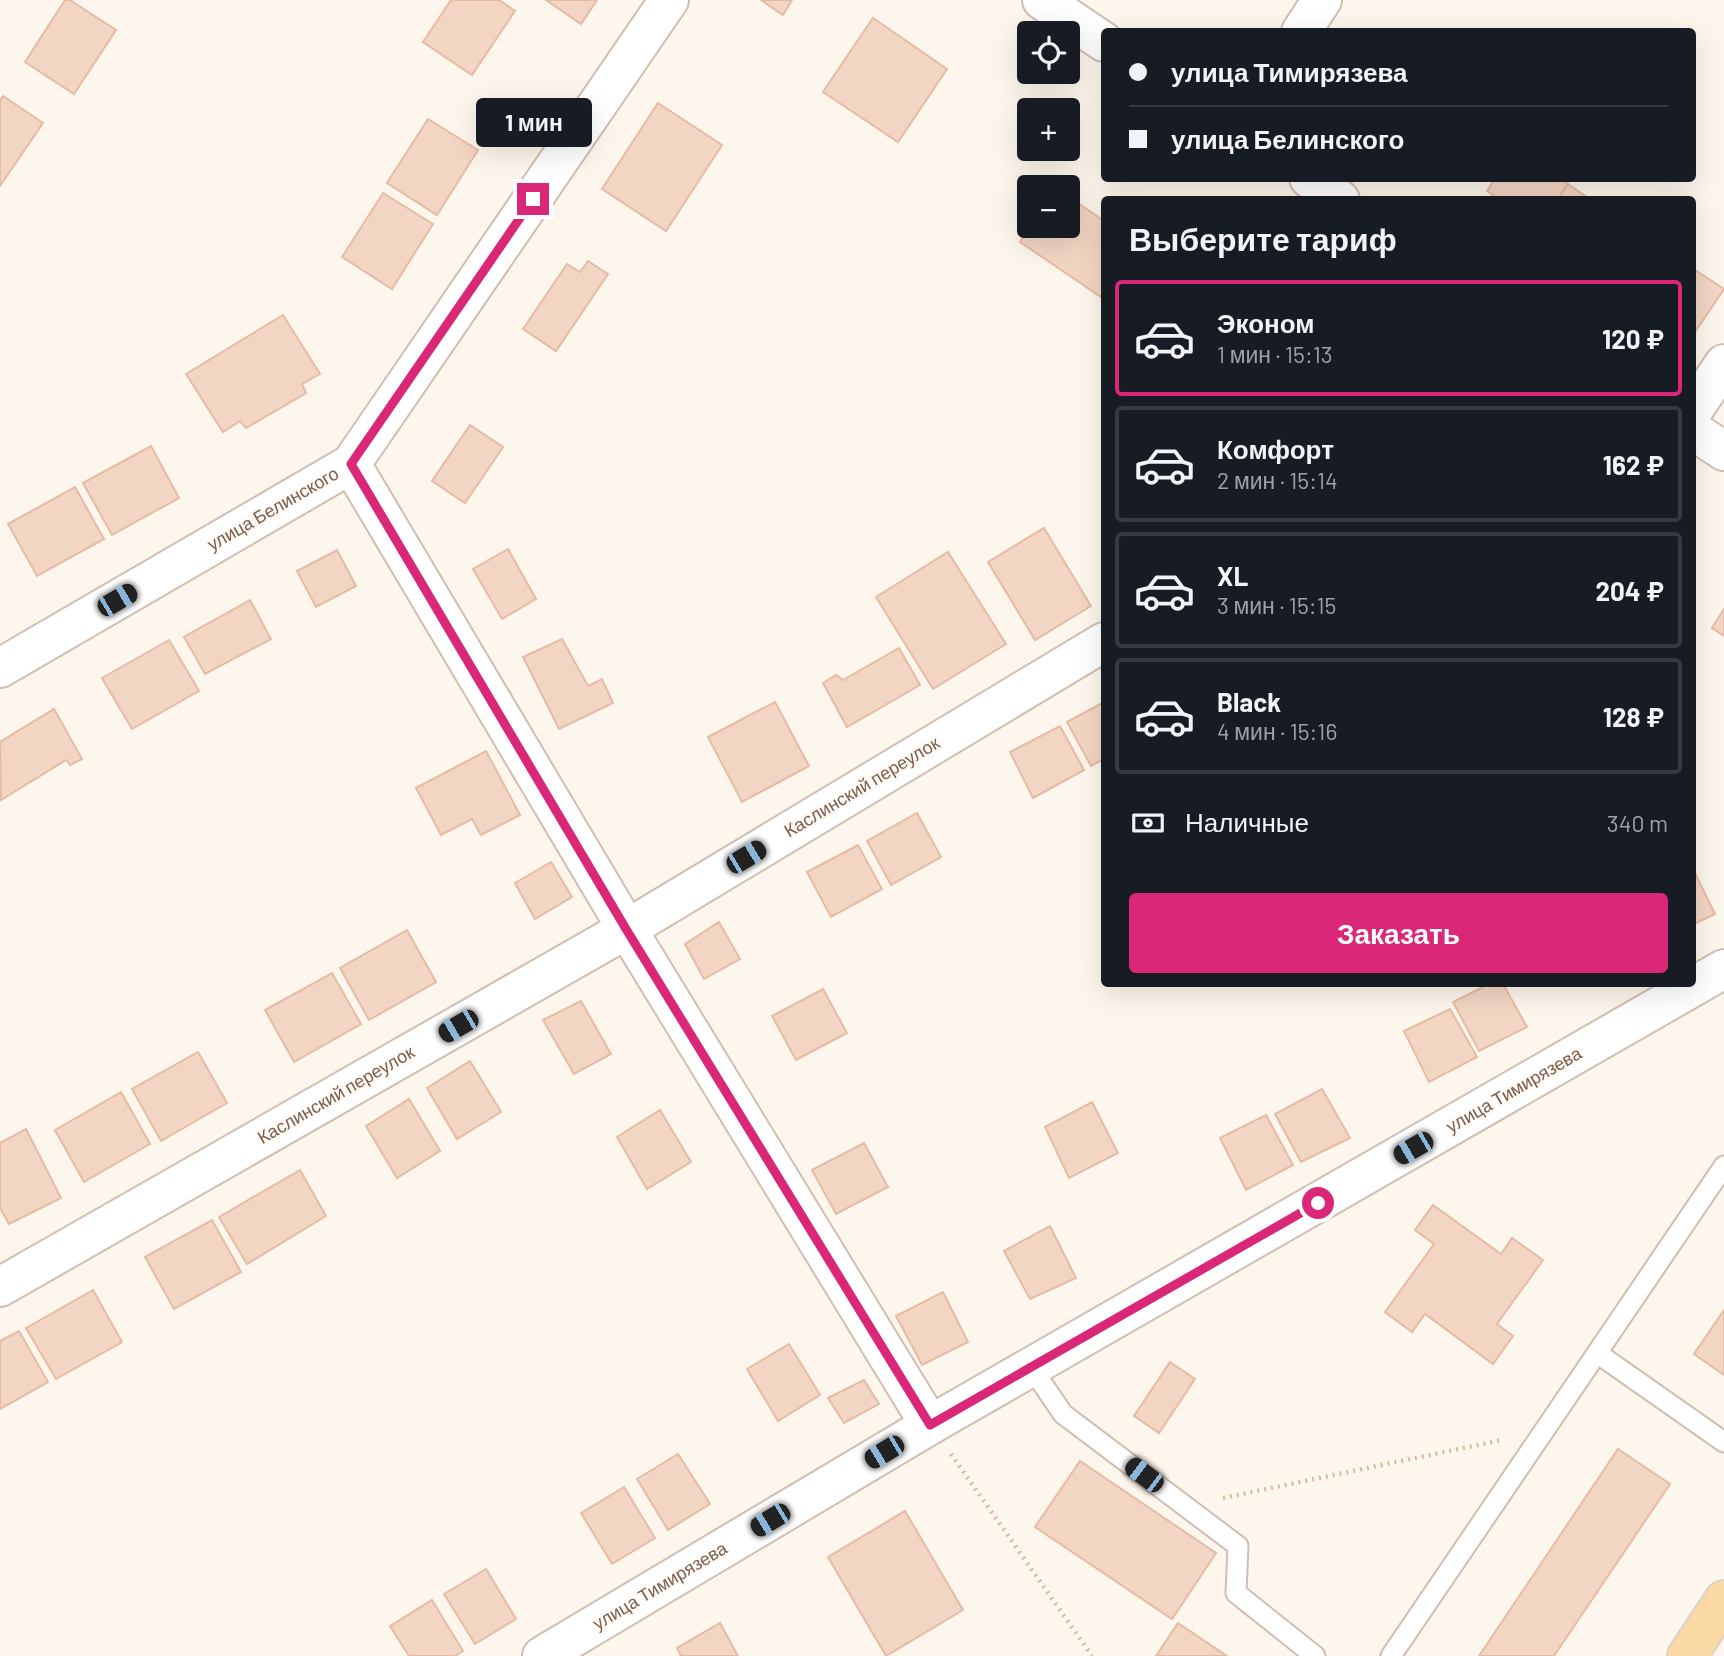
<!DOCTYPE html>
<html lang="ru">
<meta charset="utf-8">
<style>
:root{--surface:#171b24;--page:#242831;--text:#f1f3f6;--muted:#9ea1a6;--line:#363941;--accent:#db2777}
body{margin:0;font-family:Barlow,sans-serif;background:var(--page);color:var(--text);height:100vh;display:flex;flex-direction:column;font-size:26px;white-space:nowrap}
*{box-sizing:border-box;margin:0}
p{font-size:23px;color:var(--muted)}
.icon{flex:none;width:38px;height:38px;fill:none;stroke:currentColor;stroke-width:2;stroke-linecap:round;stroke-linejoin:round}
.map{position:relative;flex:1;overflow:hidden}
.details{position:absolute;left:1101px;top:196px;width:595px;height:791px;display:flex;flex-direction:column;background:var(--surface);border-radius:7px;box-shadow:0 7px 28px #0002}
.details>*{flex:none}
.guide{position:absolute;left:1101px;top:28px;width:595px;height:154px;border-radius:7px;box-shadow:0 7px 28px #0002;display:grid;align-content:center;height:154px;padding:0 28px;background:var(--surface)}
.tools{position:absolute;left:1017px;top:21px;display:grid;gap:14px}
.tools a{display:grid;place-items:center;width:63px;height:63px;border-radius:7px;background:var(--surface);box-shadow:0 7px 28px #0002;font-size:35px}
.end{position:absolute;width:32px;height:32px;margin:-16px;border:9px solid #db2777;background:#fff;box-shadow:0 0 0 4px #fff}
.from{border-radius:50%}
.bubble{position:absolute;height:49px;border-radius:7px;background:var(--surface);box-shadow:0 7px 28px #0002;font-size:23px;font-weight:700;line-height:49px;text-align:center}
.car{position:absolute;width:21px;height:42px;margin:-21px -10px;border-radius:9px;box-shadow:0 0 5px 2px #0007;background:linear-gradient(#222 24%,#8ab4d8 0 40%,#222 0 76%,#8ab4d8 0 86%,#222 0)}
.guide b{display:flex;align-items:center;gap:24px;height:66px;font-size:26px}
.guide b+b{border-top:2px solid var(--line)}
.guide i{width:18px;height:18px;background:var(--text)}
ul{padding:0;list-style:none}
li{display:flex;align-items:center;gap:21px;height:116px;margin:0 14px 10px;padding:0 14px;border:4px solid var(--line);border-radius:7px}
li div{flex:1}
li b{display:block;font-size:26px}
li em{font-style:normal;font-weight:700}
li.current{border-color:var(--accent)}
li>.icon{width:63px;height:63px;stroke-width:1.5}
h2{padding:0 28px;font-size:32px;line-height:84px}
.pay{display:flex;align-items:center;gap:18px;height:77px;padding:0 28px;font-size:26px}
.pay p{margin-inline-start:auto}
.button{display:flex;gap:14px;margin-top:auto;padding:14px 28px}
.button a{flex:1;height:80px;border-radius:7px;background:var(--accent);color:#fff;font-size:28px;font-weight:700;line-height:80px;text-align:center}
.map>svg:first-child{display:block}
</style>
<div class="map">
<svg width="1724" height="1656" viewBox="0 0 1724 1656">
<rect width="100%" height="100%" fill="#fdf6ec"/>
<g fill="#f3d5c3" stroke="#e6bba3" stroke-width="2">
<path d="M65,0H70L116,30L74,94L25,62Z"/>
<path d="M451,0H499L515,11L472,75L423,42Z"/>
<path d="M546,0H597L581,24Z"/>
<path d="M761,0H792L783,15Z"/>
<path d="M873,18L947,69L898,142L823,92Z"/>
<path d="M3,96L43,123L0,186V101Z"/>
<path d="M658,103L722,145L666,231L602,189Z"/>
<path d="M428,119L478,150L437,215L387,183Z"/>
<path d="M1495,178H1560L1568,184L1557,200H1499L1487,191Z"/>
<path d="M1568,184L1591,200H1557Z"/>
<path d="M383,193L433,224L392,289L342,257Z"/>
<path d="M1068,196L1104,221V299L1020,242L1031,226H1068Z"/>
<path d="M588,261L608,274L556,351L523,329L567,264L580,272Z"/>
<path d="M1692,268L1724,289L1695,332L1692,330Z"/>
<path d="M283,315L320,374L302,384L306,393L246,428L240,421L223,432L186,374Z"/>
<path d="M470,425L503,447L465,503L432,481Z"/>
<path d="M151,446L179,498L112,535L83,483Z"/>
<path d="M75,487L104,539L37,576L8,524Z"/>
<path d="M1044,528L1091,606L1035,640L988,562Z"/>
<path d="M508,549L536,599L502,619L473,569Z"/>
<path d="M337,550L356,586L316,607L297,571Z"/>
<path d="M948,552L1006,644L933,689L876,597Z"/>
<path d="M250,600L271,639L205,674L184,637Z"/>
<path d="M1724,609V636L1712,628Z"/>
<path d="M562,639L588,686L602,679L613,703L559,729L523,657Z"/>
<path d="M169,640L199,691L132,729L102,678Z"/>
<path d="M899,648L920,685L847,727L823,683L836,675L843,680Z"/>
<path d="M775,702L809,766L742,802L708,737Z"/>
<path d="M1104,702V759L1091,766L1067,722Z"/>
<path d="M54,709L82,759L70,765L66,760L1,800L0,742Z"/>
<path d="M1060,726L1084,770L1033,798L1010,752Z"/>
<path d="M486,751L520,815L481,835L472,819L441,835L416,788Z"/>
<path d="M917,813L941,857L891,885L867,841Z"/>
<path d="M858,845L882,889L831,917L807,872Z"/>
<path d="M551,862L572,897L535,919L515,883Z"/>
<path d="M1692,867L1715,914L1692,925Z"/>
<path d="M719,922L740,959L704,979L685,944Z"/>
<path d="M407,930L436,982L369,1020L340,968Z"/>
<path d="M332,973L361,1024L294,1062L265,1010Z"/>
<path d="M1489,984H1503L1527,1027L1479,1051L1453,1002Z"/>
<path d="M823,989L847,1033L796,1060L772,1016Z"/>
<path d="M581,1001L611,1054L574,1074L543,1020Z"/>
<path d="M1450,1009L1477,1057L1429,1082L1404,1031Z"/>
<path d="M198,1052L227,1103L161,1141L132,1089Z"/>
<path d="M470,1061L501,1112L457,1139L427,1088Z"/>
<path d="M1322,1089L1350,1138L1301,1162L1275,1114Z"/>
<path d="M121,1092L150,1144L84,1182L55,1130Z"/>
<path d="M409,1099L440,1151L397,1178L366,1126Z"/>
<path d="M1092,1102L1118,1153L1069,1178L1045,1127Z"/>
<path d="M660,1110L691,1162L647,1189L617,1137Z"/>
<path d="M1266,1115L1293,1165L1246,1190L1220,1138Z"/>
<path d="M26,1129L61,1198L9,1224L0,1208V1143Z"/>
<path d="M864,1143L888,1187L836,1214L812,1170Z"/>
<path d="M300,1170L326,1216L247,1264L219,1217Z"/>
<path d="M1433,1205L1501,1254L1512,1238L1543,1260L1497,1324L1513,1336L1493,1364L1425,1314L1412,1332L1385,1312L1434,1244L1415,1230Z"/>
<path d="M212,1220L241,1272L174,1309L145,1257Z"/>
<path d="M1050,1226L1076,1278L1030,1299L1004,1251Z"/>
<path d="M93,1290L122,1342L56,1379L26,1328Z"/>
<path d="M943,1292L968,1342L922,1365L896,1316Z"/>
<path d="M1724,1310V1375L1694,1354Z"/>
<path d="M19,1331L48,1382L0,1409V1341Z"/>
<path d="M789,1344L820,1395L778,1421L747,1369Z"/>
<path d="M1170,1362L1195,1379L1159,1433L1134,1416Z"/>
<path d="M864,1380L879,1404L844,1423L828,1398Z"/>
<path d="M1618,1449L1670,1484L1554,1656H1479Z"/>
<path d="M678,1454L710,1504L668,1530L637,1479Z"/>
<path d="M1080,1461L1216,1553L1172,1619L1035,1527Z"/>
<path d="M624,1487L655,1538L612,1564L581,1513Z"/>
<path d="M905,1511L963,1610L886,1656L828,1557Z"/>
<path d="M486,1569L516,1619L475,1644L444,1594Z"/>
<path d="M432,1600L463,1651L455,1656H409L390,1626Z"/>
<path d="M720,1623L738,1656H681L677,1648Z"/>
<path d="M1178,1623L1227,1656H1156Z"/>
</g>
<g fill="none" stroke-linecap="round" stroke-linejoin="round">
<defs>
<g id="service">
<path d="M1597,1353L1724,1166"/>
<path d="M1031,1367L1063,1414L1238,1546L1236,1593L1315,1656"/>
<path d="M1391,1656L1597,1353L1724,1442"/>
</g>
<g id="minor">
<path d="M1301,32L1322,0"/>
<path d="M1692,412L1724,364"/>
<path d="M351,464L627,929L930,1425"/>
<path d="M0,668L351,464L669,0"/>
<path d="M0,1287L627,929L1104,642"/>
<path d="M542,1656L930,1425L1724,969"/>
</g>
<g id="tertiary">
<path d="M1042,0L1104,42"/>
<path d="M1309,178L1340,200"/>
<path d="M1692,430L1724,451"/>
</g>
<path id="primary" d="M1687,1656L1724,1600"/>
</defs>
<use href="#service" stroke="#d1beb0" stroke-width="23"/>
<use href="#minor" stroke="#d1beb0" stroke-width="42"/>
<use href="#tertiary" stroke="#d1beb0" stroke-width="42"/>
<use href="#primary" stroke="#dad1cd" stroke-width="42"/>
<g stroke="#d9b8a5" stroke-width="4.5" stroke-dasharray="2 5" stroke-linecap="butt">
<path d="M951,1454L1092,1656"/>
<path d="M1223,1498L1502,1440"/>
</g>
<use href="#service" stroke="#fff" stroke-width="19"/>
<use href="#minor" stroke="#fff" stroke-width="38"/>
<use href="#tertiary" stroke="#fff" stroke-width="38"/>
<use href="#primary" stroke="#fbd9a5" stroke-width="38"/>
</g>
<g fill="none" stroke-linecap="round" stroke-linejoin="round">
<path stroke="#db2777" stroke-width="9" d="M533,199L351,464L626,929L930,1425L1318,1203"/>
</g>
<g text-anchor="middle" stroke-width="5" stroke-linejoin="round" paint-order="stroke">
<g font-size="18" fill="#7a5c4d" stroke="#fffaf3">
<text transform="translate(273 509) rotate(-30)" y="6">улица Белинского</text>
<text transform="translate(862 787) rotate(-31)" y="6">Каслинский переулок</text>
<text transform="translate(1514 1090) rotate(-30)" y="6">улица Тимирязева</text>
<text transform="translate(336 1095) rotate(-30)" y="6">Каслинский переулок</text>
<text transform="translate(660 1586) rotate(-31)" y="6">улица Тимирязева</text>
</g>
</g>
</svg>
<div class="tools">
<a><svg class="icon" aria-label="locate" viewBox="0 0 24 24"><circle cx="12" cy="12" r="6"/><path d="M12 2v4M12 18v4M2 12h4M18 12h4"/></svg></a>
<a>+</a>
<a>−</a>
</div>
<i class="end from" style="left:1318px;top:1203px"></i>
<i class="end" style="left:533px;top:199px"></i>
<div class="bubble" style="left:476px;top:98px;width:116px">1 мин</div>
<i class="car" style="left:117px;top:600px;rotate:60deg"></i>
<i class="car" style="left:746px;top:857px;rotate:59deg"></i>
<i class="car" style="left:458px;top:1026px;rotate:240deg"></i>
<i class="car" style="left:1413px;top:1148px;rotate:240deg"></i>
<i class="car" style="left:884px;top:1452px;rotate:239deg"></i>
<i class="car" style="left:1144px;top:1475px;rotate:307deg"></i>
<i class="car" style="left:770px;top:1520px;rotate:239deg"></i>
<div class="guide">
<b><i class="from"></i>улица Тимирязева</b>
<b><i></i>улица Белинского</b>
</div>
<section class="details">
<h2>Выберите тариф</h2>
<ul>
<li class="current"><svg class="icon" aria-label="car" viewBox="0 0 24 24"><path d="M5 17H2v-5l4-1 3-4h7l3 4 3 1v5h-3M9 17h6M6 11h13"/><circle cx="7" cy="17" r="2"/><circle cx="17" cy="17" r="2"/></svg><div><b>Эконом</b><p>1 мин · 15:13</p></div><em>120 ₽</em></li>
<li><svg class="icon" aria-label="car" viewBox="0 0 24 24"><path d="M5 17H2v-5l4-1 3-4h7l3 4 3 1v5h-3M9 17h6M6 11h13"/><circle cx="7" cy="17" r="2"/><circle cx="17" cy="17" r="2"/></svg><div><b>Комфорт</b><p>2 мин · 15:14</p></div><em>162 ₽</em></li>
<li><svg class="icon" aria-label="car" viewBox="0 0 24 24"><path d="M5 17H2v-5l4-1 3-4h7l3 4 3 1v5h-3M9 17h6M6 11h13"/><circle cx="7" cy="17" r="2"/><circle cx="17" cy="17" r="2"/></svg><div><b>XL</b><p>3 мин · 15:15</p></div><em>204 ₽</em></li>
<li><svg class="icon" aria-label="car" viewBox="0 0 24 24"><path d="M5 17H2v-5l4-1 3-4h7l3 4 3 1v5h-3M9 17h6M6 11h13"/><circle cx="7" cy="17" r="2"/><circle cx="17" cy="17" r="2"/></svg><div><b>Black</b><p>4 мин · 15:16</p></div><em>128 ₽</em></li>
</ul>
<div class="pay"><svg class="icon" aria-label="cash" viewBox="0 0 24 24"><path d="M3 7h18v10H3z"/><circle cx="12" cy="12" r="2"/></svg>Наличные<p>340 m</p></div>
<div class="button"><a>Заказать</a></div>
</section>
</div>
